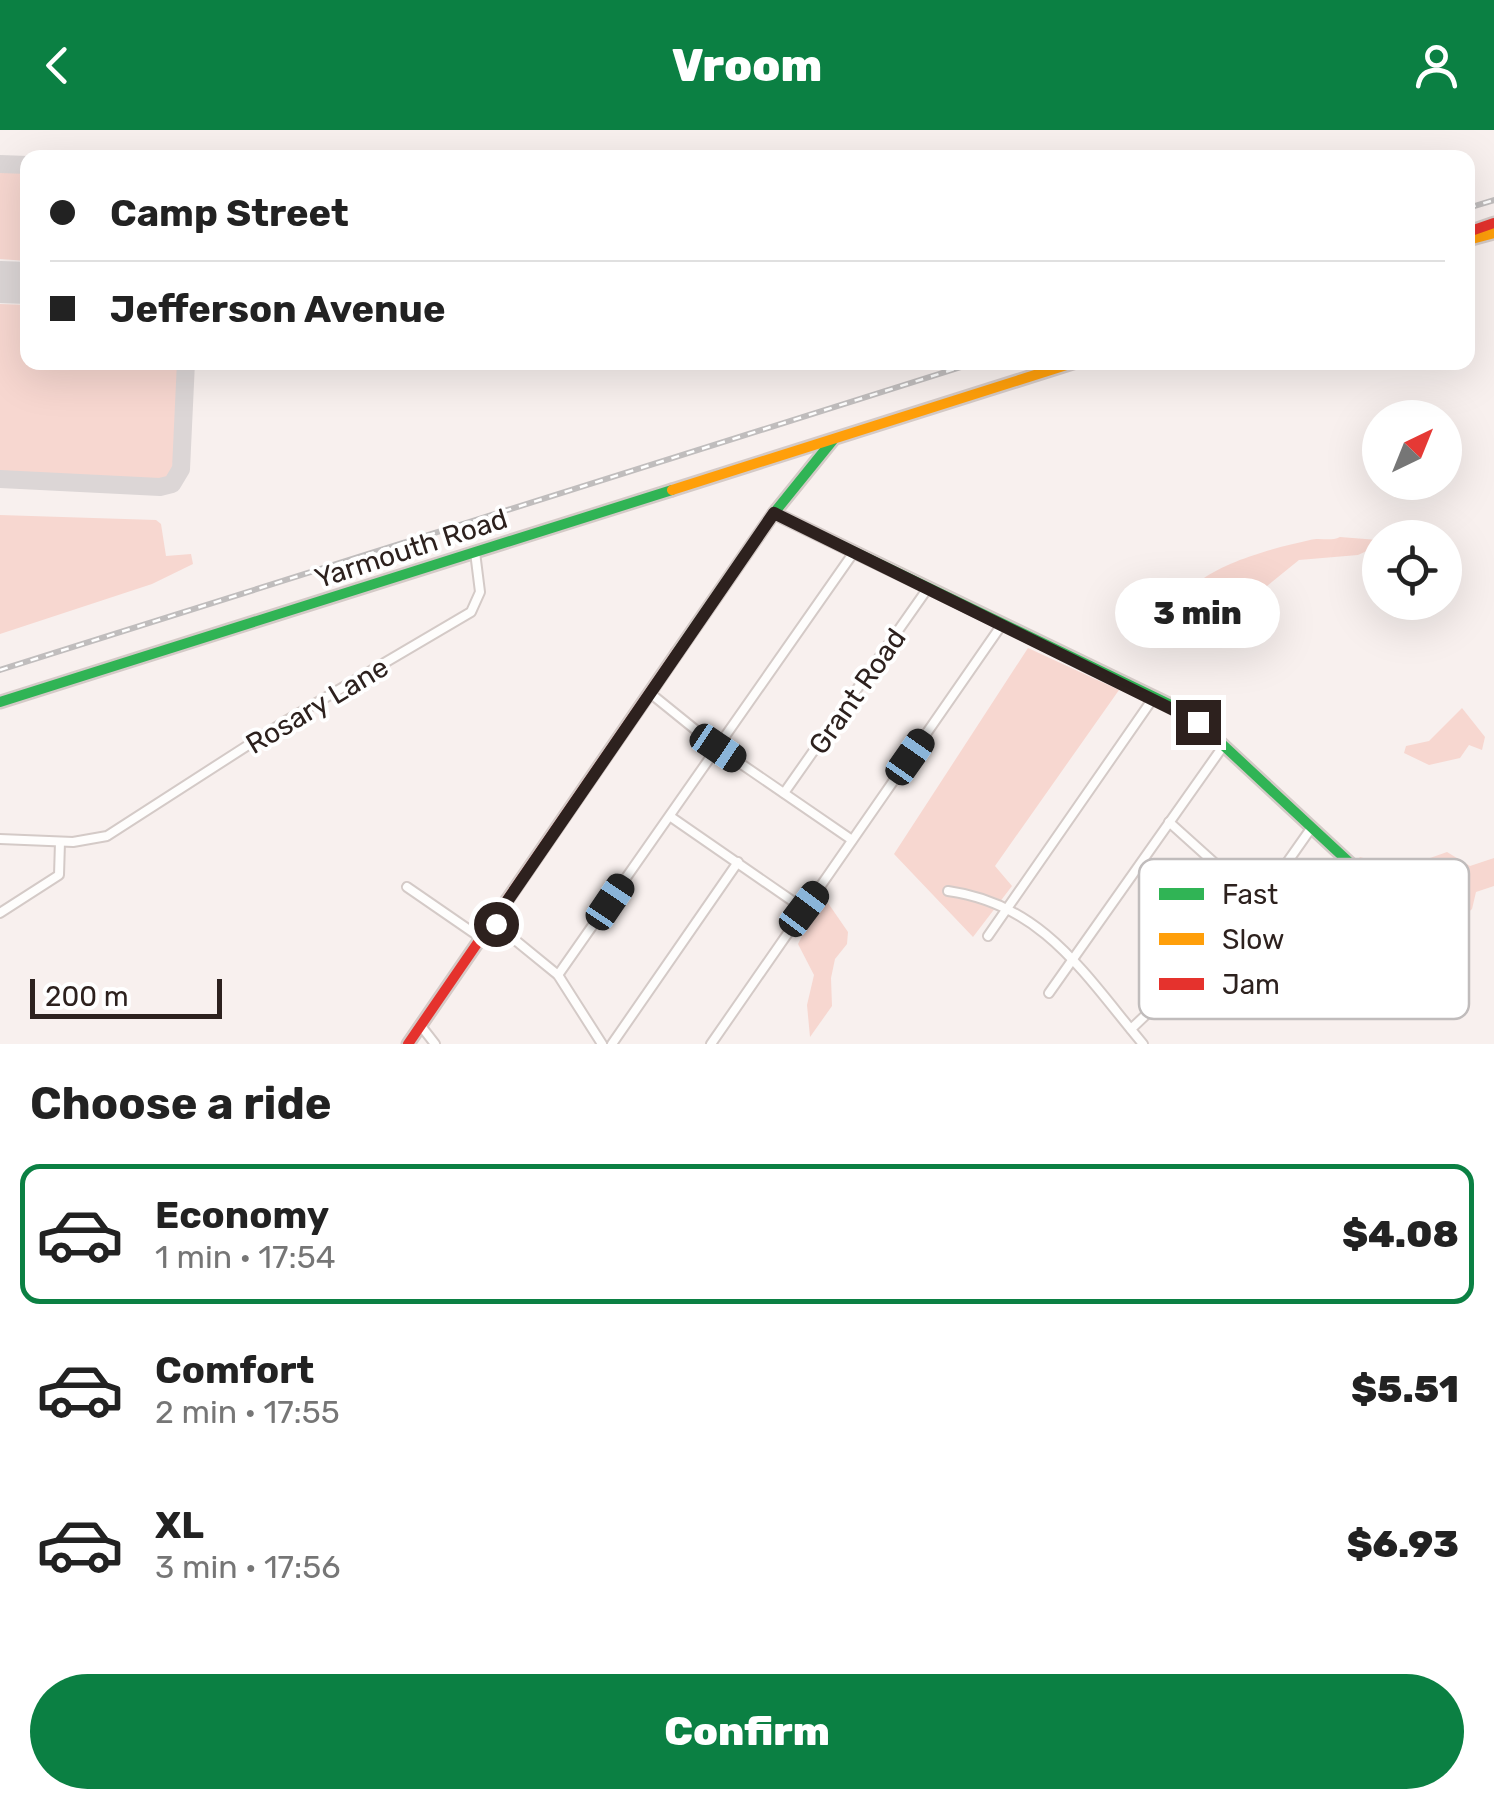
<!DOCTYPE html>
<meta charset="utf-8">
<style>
:root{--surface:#fff;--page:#f2f2f2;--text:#222;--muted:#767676;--line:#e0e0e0;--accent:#0b8043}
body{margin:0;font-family:Rubik,sans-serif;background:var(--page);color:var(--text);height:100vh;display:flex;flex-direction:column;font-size:38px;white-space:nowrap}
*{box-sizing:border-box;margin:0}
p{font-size:32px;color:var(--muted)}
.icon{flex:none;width:55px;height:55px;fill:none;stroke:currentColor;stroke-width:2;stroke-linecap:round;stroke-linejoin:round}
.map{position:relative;height:914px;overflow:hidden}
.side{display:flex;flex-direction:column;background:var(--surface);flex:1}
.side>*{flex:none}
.banner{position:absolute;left:20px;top:20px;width:1455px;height:220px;border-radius:20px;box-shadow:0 10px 40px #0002;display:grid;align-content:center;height:220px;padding:0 30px;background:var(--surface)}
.needle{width:65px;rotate:43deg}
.buttons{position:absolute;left:1362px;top:270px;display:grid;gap:20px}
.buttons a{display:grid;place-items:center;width:100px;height:100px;border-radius:50%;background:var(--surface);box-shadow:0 10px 40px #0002;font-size:50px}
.scale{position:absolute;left:30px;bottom:25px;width:192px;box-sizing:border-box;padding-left:10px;border:5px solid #2d211e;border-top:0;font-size:28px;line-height:35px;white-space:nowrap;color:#2d211e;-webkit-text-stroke:8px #fff;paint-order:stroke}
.end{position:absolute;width:45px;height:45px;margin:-22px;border:12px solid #2d211e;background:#fff;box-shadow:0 0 0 5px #fff}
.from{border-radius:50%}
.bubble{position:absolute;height:70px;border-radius:35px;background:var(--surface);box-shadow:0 10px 40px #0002;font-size:32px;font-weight:800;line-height:70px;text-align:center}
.car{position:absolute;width:30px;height:60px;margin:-30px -15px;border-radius:12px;box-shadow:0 0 8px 2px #0007;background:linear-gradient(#222 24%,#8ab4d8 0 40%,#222 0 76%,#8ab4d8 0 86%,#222 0)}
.banner b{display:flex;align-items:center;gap:35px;height:95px;font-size:38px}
.banner b+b{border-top:2px solid var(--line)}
.banner i{width:25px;height:25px;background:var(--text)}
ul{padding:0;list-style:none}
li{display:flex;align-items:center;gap:30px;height:140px;margin:0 20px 15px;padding:0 10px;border:5px solid transparent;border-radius:20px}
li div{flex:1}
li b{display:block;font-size:38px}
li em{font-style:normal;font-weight:800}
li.selected{border-color:var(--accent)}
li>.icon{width:90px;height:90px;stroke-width:1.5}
h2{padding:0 30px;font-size:45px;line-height:120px}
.button{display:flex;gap:20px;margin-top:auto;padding:20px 30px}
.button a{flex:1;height:115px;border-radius:60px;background:var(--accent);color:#fff;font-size:40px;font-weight:800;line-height:115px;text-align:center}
header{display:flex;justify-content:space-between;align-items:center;height:130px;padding:0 30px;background:var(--accent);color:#fff;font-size:45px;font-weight:800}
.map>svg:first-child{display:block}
</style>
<header><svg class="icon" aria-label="back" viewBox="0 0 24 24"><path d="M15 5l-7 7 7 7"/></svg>Vroom<svg class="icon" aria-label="person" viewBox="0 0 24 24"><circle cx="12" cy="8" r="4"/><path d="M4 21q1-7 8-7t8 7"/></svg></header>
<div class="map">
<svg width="1494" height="914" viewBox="0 0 1494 914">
<rect width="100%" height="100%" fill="#f8f0ee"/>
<g fill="#f7d7d0">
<path d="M0,41L27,42V131L0,129Z"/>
<path d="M0,174L27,175L28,232L180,233L172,346L154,351L0,343Z"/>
<path d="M0,385L156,390L161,394L166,426L191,424L193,434L152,454L0,504Z"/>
<path d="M1340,407L1378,410L1380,415L1358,425L1299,430L1262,460L1226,478L1214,467L1202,468L1194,482L1200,511L1192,516L1163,507C1171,443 1257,422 1310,410C1321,407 1329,412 1340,407Z"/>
<path d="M1028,518L1119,560L995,736L1012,756L973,807L894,724Z"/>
<path d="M1462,578L1485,607L1482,620L1469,615L1460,628L1429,635L1404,623L1406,616L1429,611Z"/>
<path d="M1447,722L1470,736L1494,728V756L1476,762L1472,779L1449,800L1439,793L1441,780L1435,771L1340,769L1336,763L1339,755L1358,747L1355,733L1360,727L1399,739Z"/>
<path d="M828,773L848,802L847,814L835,829L831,848L832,876L810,907L807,875L814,845L798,814L812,786Z"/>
</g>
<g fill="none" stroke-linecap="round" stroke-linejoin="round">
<g stroke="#dcd6d6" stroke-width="18">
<path d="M0,34L28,35"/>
<path d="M0,349L160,357L172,354L181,339L186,232"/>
</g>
<path stroke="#dcd6d6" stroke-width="42" d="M0,152L28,153"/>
<defs>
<g id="street">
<path d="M650,563L718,618L852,710"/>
<path d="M784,663L928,458"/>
<path d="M671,687L804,779"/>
<path d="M1169,692L1259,773"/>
<path d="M0,709L73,712L107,706L284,592L471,482L480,462L475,422"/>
<path d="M407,757L481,808"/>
<path d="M948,761C1043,774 1085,845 1143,914"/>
<path d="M0,783L59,745L60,712"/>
<path d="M493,792L558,845L602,914"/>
<path d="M988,806L1154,567"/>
<path d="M558,845L854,422"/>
<path d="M1049,863L1224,615"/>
<path d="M421,896L435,914"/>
<path d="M1131,899L1248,788L1312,697"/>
<path d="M612,914L738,732"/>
<path d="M711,914L1003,493"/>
</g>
<g id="fast">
<path d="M774,383L1173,576L1209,602L1351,734"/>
<path d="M677,523L774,383L833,310"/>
<path d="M0,572L672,360"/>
</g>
<g id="slow">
<path d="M1468,110L1494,103"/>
<path d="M672,360L1076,232"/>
</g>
<g id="jam">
<path d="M1468,102L1494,93"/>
<path d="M408,914L677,523"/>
</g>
</defs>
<use href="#street" stroke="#d4cac7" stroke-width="12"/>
<use href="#fast" stroke="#d4cac7" stroke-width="15"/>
<use href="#slow" stroke="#d4cac7" stroke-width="15"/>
<use href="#jam" stroke="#d4cac7" stroke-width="15"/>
<use href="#street" stroke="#fefdfc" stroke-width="8"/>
<use href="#fast" stroke="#30b455" stroke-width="10"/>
<use href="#slow" stroke="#ff9f0a" stroke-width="10"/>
<use href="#jam" stroke="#e5322d" stroke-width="10"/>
<defs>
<g id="rail">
<path d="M1468,78L1494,70"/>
<path d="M0,540L977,232"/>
</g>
</defs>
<use href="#rail" stroke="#c0bdbd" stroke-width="6"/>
<use href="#rail" stroke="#fff" stroke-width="2.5" stroke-dasharray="8" stroke-linecap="butt"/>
</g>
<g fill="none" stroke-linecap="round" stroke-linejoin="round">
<path stroke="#2d211e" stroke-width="12" d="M496,794L493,792L774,383L1198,592"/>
</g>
<g text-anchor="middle" stroke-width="8" stroke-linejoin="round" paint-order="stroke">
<g font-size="28" fill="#2d211e" stroke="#fff">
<text transform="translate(411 418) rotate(-18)" y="10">Yarmouth Road</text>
<text transform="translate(857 561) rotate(-55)" y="10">Grant Road</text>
<text transform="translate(317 575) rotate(-31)" y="10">Rosary Lane</text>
</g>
</g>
<rect x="1139" y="729" width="330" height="160" rx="15" fill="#fff" stroke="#c0bcbc" stroke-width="2.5"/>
<rect x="1159" y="758" width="45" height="12" fill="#30b455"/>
<rect x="1159" y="803" width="45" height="12" fill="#ff9f0a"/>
<rect x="1159" y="848" width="45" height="12" fill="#e5322d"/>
<g font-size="28" fill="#2d211e">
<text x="1222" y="774">Fast</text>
<text x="1222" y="819">Slow</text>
<text x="1222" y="864">Jam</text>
</g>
</svg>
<div class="buttons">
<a><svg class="needle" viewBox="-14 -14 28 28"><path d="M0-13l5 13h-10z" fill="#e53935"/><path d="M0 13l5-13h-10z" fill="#767676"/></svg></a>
<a><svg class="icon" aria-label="locate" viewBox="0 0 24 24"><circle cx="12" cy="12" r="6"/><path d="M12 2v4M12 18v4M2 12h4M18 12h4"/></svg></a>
</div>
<div class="scale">200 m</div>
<i class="end from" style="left:496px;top:794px"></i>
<i class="end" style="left:1198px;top:592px"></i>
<div class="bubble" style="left:1115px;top:448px;width:165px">3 min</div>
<i class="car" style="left:718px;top:618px;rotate:124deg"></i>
<i class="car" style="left:910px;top:627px;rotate:35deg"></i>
<i class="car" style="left:610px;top:772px;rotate:34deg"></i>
<i class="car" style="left:804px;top:779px;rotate:37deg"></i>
<div class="banner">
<b><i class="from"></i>Camp Street</b>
<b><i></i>Jefferson Avenue</b>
</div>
</div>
<section class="side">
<h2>Choose a ride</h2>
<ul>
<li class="selected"><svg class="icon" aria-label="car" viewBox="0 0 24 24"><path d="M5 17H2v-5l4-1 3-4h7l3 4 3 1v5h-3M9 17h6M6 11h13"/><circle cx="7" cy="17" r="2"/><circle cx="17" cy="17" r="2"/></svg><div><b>Economy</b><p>1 min · 17:54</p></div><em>$4.08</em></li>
<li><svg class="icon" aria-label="car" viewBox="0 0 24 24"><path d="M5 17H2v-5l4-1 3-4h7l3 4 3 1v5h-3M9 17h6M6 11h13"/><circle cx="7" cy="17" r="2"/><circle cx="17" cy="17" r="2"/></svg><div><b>Comfort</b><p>2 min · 17:55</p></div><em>$5.51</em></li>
<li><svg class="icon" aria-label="car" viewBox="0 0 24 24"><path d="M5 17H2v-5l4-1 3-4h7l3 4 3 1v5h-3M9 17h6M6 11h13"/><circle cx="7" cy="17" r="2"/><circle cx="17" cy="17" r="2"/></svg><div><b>XL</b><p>3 min · 17:56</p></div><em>$6.93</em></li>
</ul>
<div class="button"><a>Confirm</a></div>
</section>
